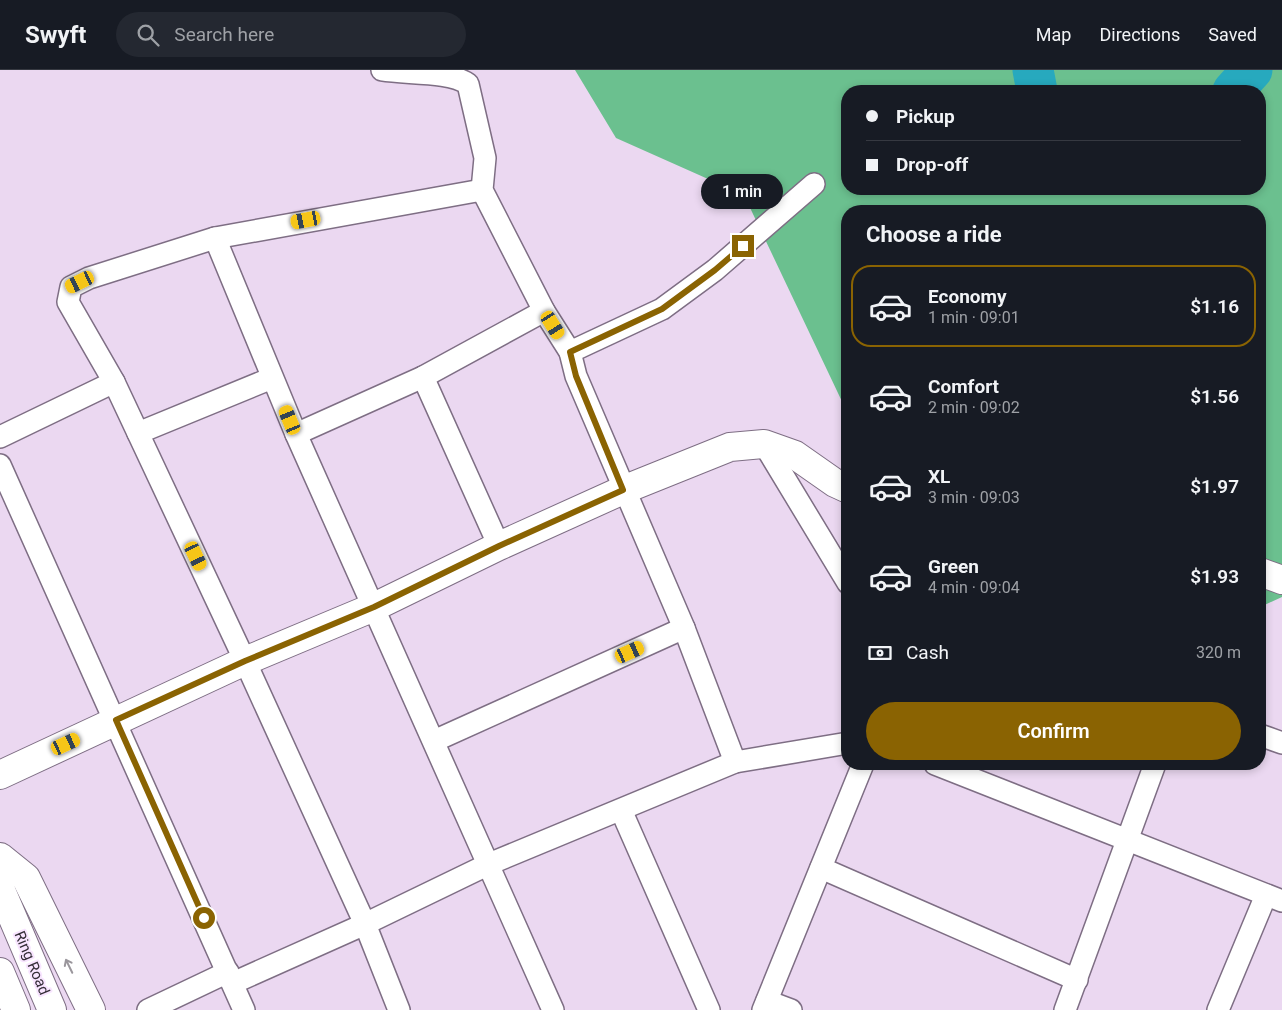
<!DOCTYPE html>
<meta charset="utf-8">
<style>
:root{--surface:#171b24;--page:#242831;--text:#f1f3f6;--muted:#9ea1a6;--line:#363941;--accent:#8a6302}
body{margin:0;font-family:Roboto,sans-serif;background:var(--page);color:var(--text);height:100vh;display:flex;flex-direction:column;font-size:19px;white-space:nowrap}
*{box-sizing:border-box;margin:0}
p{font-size:16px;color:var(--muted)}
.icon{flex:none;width:28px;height:28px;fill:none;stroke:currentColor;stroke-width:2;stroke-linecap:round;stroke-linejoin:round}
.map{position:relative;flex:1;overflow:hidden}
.panel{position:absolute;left:841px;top:135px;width:425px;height:565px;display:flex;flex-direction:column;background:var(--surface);border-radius:20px;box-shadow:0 2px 8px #0003}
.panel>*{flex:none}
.hud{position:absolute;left:841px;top:15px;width:425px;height:110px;border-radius:20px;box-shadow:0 2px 8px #0003;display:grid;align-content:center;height:110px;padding:0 25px;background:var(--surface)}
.end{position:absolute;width:22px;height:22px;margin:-11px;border:6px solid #8a6302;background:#fff;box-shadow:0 0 0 2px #fff}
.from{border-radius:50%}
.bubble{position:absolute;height:35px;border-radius:18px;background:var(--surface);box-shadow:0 2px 8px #0003;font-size:16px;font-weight:600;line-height:35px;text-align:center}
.car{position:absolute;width:15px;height:30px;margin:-15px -8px;border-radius:6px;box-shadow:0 0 4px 1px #0007;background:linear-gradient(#f5c518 24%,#345 0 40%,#f5c518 0 76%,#345 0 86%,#f5c518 0)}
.hud b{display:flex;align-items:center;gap:18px;height:48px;font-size:19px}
.hud b+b{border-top:1px solid var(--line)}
.hud i{width:12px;height:12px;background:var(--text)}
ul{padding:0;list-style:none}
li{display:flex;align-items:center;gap:15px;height:82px;margin:0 10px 8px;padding:0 15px;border:2px solid transparent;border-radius:20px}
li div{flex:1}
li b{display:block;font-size:19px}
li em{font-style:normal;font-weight:600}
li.current{border-color:var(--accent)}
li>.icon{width:45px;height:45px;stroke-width:1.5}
h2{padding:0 25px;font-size:22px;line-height:60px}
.pay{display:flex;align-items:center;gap:12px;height:55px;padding:0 25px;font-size:19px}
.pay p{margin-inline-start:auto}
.cta{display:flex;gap:10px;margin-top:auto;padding:10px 25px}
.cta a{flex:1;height:58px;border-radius:30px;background:var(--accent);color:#fff;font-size:20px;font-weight:600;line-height:58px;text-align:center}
header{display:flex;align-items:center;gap:30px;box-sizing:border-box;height:70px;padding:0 25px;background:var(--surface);border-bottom:1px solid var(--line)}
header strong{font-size:24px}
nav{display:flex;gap:28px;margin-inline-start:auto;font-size:18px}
.search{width:350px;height:45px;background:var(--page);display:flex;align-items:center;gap:12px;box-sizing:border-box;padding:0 18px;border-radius:28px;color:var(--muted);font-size:19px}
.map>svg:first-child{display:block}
</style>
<header>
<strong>Swyft</strong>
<div class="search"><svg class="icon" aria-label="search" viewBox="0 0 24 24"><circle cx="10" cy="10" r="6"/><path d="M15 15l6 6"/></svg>Search here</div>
<nav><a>Map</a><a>Directions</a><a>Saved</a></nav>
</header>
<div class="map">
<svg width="1282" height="940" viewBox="0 0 1282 940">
<rect width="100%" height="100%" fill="#ebd8f1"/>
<path fill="#6bc08f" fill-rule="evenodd" d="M575,0H1282V527L1260,537V141H848L847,342L744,125L616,68ZM848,21H1260V119H848Z"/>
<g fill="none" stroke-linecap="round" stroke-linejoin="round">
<g stroke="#27a9be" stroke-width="41">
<path d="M1033,0L1037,21"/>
<path d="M1233,21L1252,0"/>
</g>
<defs>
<g id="street">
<path d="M382,0C407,4 450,1 468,14L485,88L482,120L544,241L570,282L576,306L684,558L735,692"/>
<path d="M215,168L296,364L553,940"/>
<path d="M570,282L662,239L715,200L814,114"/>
<path d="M423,307L499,476"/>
<path d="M138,363L272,308"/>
<path d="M296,364L423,307L544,241"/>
<path d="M0,367L114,312"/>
<path d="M764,374L848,513"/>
<path d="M0,395L244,940"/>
<path d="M1260,665L1282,673"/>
<path d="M434,671L684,558"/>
<path d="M935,694L1282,831"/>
<path d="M621,740L709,940"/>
<path d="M821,798L1077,910"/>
<path d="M233,913L365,854L489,794L735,692L848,673"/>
<path d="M767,931L791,940"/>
<path d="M148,940L228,902"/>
<path d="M399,940L365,854L245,591L114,312L68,232L71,217L89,208L215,168L482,120"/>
<path d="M763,940L863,694"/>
<path d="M1065,940L1155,694"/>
<path d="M1218,940L1266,825"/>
</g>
<g id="secondary">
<path d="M1260,502L1282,510"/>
<path d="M0,705L245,591L374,537L499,476L623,420L730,377L764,374L795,385L835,413L848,419"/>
<path d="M0,787L26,808L91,940"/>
</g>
<g id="highway">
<path d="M0,818L52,940"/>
<path d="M0,902L16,940"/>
</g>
</defs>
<use href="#street" stroke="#7e6e84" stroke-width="24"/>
<use href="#secondary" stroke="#7e6e84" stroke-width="30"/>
<use href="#highway" stroke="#7e6e84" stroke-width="30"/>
<use href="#street" stroke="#fff" stroke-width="21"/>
<use href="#secondary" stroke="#fff" stroke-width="28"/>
<use href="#highway" stroke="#fff" stroke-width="28"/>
</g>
<defs><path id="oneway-shaft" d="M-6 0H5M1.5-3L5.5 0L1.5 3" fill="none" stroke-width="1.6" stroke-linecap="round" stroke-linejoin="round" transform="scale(1.25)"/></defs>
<use stroke="#9a969c" href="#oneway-shaft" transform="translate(69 896) rotate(-116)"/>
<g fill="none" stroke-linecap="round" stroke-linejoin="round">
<path stroke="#8a6302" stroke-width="6" d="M204,848L116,650L245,591L374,537L499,476L623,420L576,306L570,282L662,239L715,200L743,176"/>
</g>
<g text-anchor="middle" stroke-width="4" stroke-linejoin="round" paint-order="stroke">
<g font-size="15" fill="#352e38" stroke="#f8e5ff">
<text transform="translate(32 893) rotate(67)" y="5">Ring Road</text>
</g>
</g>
</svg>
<i class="end from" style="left:204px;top:848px"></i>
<i class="end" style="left:743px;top:176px"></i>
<div class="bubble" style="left:701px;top:104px;width:82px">1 min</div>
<i class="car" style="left:306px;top:150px;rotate:259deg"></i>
<i class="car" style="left:80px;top:212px;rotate:244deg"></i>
<i class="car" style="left:553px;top:255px;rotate:148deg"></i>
<i class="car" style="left:290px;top:350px;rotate:337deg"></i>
<i class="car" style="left:196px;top:486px;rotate:155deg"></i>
<i class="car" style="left:630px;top:582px;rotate:66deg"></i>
<i class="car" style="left:66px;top:674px;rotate:65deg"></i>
<div class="hud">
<b><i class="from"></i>Pickup</b>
<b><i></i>Drop-off</b>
</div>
<section class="panel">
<h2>Choose a ride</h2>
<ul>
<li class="current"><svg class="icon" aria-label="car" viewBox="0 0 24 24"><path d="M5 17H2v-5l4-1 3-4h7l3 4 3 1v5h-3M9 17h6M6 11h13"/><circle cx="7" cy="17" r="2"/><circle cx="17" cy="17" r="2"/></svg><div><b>Economy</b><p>1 min · 09:01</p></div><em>$1.16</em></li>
<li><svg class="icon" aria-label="car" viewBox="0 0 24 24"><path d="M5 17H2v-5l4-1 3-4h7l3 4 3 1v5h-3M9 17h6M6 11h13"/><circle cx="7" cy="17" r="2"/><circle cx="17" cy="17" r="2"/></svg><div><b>Comfort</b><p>2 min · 09:02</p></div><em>$1.56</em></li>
<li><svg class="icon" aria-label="car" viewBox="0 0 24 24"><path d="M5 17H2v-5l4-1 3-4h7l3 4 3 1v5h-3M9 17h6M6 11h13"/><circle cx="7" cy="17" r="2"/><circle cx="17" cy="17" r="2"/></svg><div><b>XL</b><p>3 min · 09:03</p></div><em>$1.97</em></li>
<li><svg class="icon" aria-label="car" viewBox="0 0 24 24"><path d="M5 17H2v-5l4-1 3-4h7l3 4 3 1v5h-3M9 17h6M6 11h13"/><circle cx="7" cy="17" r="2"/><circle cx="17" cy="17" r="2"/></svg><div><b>Green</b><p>4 min · 09:04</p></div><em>$1.93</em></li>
</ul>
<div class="pay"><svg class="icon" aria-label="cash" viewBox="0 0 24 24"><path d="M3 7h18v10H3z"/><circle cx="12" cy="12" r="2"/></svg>Cash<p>320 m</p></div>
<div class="cta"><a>Confirm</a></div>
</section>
</div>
